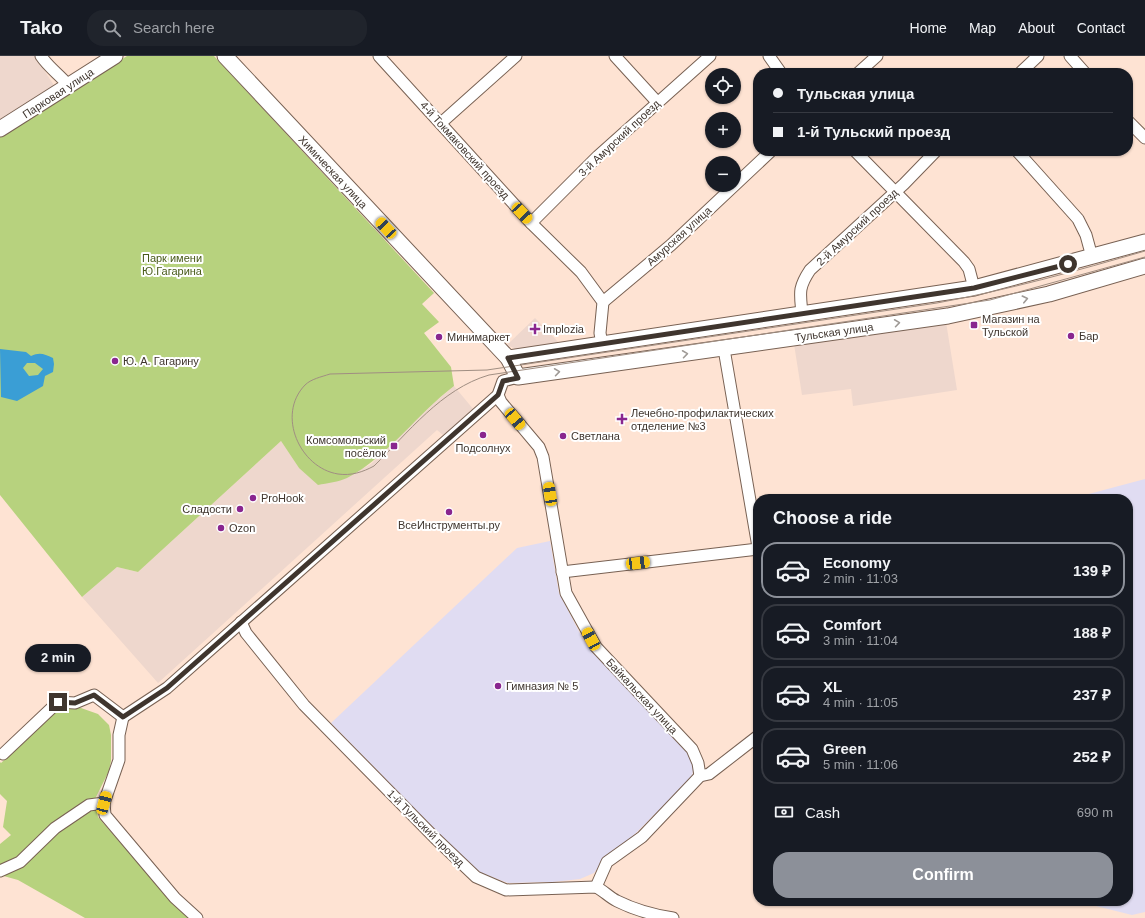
<!DOCTYPE html>
<meta charset="utf-8">
<style>
:root{--surface:#171b24;--page:#20242c;--text:#f1f3f6;--muted:#9ea1a6;--line:#363941;--accent:#8c9099}
body{margin:0;font-family:Helvetica,sans-serif;background:var(--page);color:var(--text);height:100vh;display:flex;flex-direction:column;font-size:15px;white-space:nowrap}
*{box-sizing:border-box;margin:0}
p{font-size:13px;color:var(--muted)}
.icon{flex:none;width:22px;height:22px;fill:none;stroke:currentColor;stroke-width:2;stroke-linecap:round;stroke-linejoin:round}
.map{position:relative;flex:1;overflow:hidden}
.side{position:absolute;left:753px;top:438px;width:380px;height:412px;display:flex;flex-direction:column;background:var(--surface);border-radius:16px;box-shadow:0 1px 3px #0004}
.side>*{flex:none}
.top-card{position:absolute;left:753px;top:12px;width:380px;height:88px;border-radius:16px;box-shadow:0 1px 3px #0004;display:grid;align-content:center;height:88px;padding:0 20px;background:var(--surface)}
.buttons{position:absolute;left:705px;top:12px;display:grid;gap:8px}
.buttons a{display:grid;place-items:center;width:36px;height:36px;border-radius:50%;background:var(--surface);box-shadow:0 1px 3px #0004;font-size:20px}
.end{position:absolute;width:18px;height:18px;margin:-9px;border:5px solid #3f352e;background:#fff;box-shadow:0 0 0 2px #fff}
.from{border-radius:50%}
.bubble{position:absolute;height:28px;border-radius:14px;background:var(--surface);box-shadow:0 1px 3px #0004;font-size:13px;font-weight:700;line-height:28px;text-align:center}
.car{position:absolute;width:12px;height:24px;margin:-12px -6px;border-radius:5px;box-shadow:0 0 3px 1px #0007;background:linear-gradient(#f5c518 24%,#345 0 40%,#f5c518 0 76%,#345 0 86%,#f5c518 0)}
.top-card b{display:flex;align-items:center;gap:14px;height:38px;font-size:15px}
.top-card b+b{border-top:1px solid var(--line)}
.top-card i{width:10px;height:10px;background:var(--text)}
ul{padding:0;list-style:none}
li{display:flex;align-items:center;gap:12px;height:56px;margin:0 8px 6px;padding:0 12px;border:2px solid var(--line);border-radius:16px}
li div{flex:1}
li b{display:block;font-size:15px}
li em{font-style:normal;font-weight:700}
li.current{border-color:var(--accent)}
li>.icon{width:36px;height:36px;stroke-width:1.5}
h2{padding:0 20px;font-size:18px;line-height:48px}
.pay{display:flex;align-items:center;gap:10px;height:44px;padding:0 20px;font-size:15px}
.pay p{margin-inline-start:auto}
.cta{display:flex;gap:8px;margin-top:auto;padding:8px 20px}
.cta a{flex:1;height:46px;border-radius:16px;background:var(--accent);color:#fff;font-size:16px;font-weight:700;line-height:46px;text-align:center}
header{display:flex;align-items:center;gap:24px;box-sizing:border-box;height:56px;padding:0 20px;background:var(--surface);border-bottom:1px solid var(--line)}
header strong{font-size:19px}
nav{display:flex;gap:22px;margin-inline-start:auto;font-size:14px}
.search{width:280px;height:36px;background:var(--page);display:flex;align-items:center;gap:10px;box-sizing:border-box;padding:0 14px;border-radius:16px;color:var(--muted);font-size:15px}
.map>svg:first-child{display:block}
</style>
<header>
<strong>Tako</strong>
<div class="search"><svg class="icon" aria-label="search" viewBox="0 0 24 24"><circle cx="10" cy="10" r="6"/><path d="M15 15l6 6"/></svg>Search here</div>
<nav><a>Home</a><a>Map</a><a>About</a><a>Contact</a></nav>
</header>
<div class="map">
<svg width="1145" height="862" viewBox="0 0 1145 862">
<rect width="100%" height="100%" fill="#fee3d3"/>
<g fill="#eed7cd">
<path d="M0,0H35L55,31L0,66Z"/>
<path d="M535,262L562,290L521,295L507,289Z"/>
<path d="M946,266L957,334L853,350L851,333L802,339L794,288Z"/>
<path d="M454,330L474,354L443,379L437,374L158,627L82,541L117,511L138,516L281,385L299,412L360,414L371,408L435,346Z"/>
</g>
<g fill="#e0dcf2">
<path d="M1145,423V856L1132,859L1076,845H1128V443H1070Z"/>
<path d="M550,485L559,537L584,585L690,697L694,708L692,721L632,781L604,803L594,817L580,823L553,826L508,827L479,816L470,809L331,667L517,492Z"/>
</g>
<g fill="#b7d27e">
<path d="M127,0H214L434,237L422,248L439,266L424,277L451,311L454,330C417,358 389,400 347,422C339,426 327,427 318,429L299,412L281,385L138,516L117,511L82,541L0,439V81Z"/>
<path d="M63,649L81,652L98,658L109,669L111,679V705L109,715L95,743L98,761L171,845L190,862H85L18,824L0,819V788L11,779L3,771L7,745L0,738V706L1,707Z"/>
</g>
<path fill="#3a9ed5" fill-rule="evenodd" d="M0,293L26,296L31,300C40,296 44,298 53,302L54,308L53,316L45,320L43,330L17,345L1,341ZM27,307H35L43,313L38,319L29,320L23,312Z"/>
<g fill="none" stroke-linecap="round" stroke-linejoin="round">
<defs>
<g id="street">
<path d="M41,0C49,12 59,18 68,29"/>
<path d="M379,0L531,167L581,216L603,246L600,277L602,288"/>
<path d="M615,0L657,46"/>
<path d="M769,0L781,17"/>
<path d="M1070,0L1085,17"/>
<path d="M858,17L877,0"/>
<path d="M1020,17L1038,0"/>
<path d="M1128,65L1145,82"/>
<path d="M441,67L516,0"/>
<path d="M855,95L964,206L969,213L974,232"/>
<path d="M1017,95L1078,163L1086,179L1092,201"/>
<path d="M531,167L598,100L710,0"/>
<path d="M603,246L671,189L771,95"/>
<path d="M802,257C800,237 798,232 810,214L904,128L936,95"/>
<path d="M724,293L758,491"/>
<path d="M498,339L501,346L539,391L543,401L566,537L596,591L692,693L698,707L700,720"/>
<path d="M562,516L758,493"/>
<path d="M241,566L246,577L304,649L435,782L476,821L506,834L596,831C604,835 609,841 617,845C635,854 653,859 673,862"/>
<path d="M123,661L167,632L498,339L503,325L518,321"/>
<path d="M123,661L119,679V704L104,747L105,759L175,842L197,862"/>
<path d="M3,698L58,646L75,647L94,639L123,661"/>
<path d="M0,815L20,806L55,772L89,749L104,747"/>
<path d="M596,831L607,806L642,781L700,720L709,718L758,680"/>
</g>
<g id="secondary">
<path d="M225,0L508,302L518,321L948,260L1049,238L1145,210"/>
<path d="M0,73L115,0"/>
<path d="M508,302L974,232L1145,186"/>
</g>
</defs>
<use href="#street" stroke="#786153" stroke-width="13"/>
<use href="#secondary" stroke="#786153" stroke-width="17"/>
<use href="#street" stroke="#fff" stroke-width="11"/>
<use href="#secondary" stroke="#fff" stroke-width="15"/>
<path stroke="#a08e82" stroke-width="1" d="M1145,195C1076,215 1008,234 937,247L487,314L330,318C321,321 311,323 305,329C276,359 300,412 338,418C351,420 363,416 374,410C408,377 441,333 489,319L990,244L1145,201"/>
</g>
<defs><path id="oneway-chevron" d="M-2-3.5L2.5 0L-2 3.5" fill="none" stroke-width="1.6" stroke-linecap="round" stroke-linejoin="round"/></defs>
<g stroke="#9f9a96">
<use href="#oneway-chevron" transform="translate(1025 243) rotate(-13)"/>
<use href="#oneway-chevron" transform="translate(897 267) rotate(-8)"/>
<use href="#oneway-chevron" transform="translate(685 298) rotate(-8)"/>
<use href="#oneway-chevron" transform="translate(557 316) rotate(-8)"/>
</g>
<g fill="none" stroke-linecap="round" stroke-linejoin="round">
<path stroke="#3f352e" stroke-width="5" d="M58,646L75,647L94,639L123,661L167,632L498,339L503,325L518,322L508,302L974,232L1068,208"/>
</g>
<g fill="#89268f" stroke="#fff" stroke-width="1.5">
<rect x="970" y="265" width="8" height="8" rx="2"/>
<path d="M533 267h4v4h4v4h-4v4h-4v-4h-4v-4h4z"/>
<circle cx="1071" cy="280" r="4"/>
<circle cx="439" cy="281" r="4"/>
<circle cx="115" cy="305" r="4"/>
<path d="M620 357h4v4h4v4h-4v4h-4v-4h-4v-4h4z"/>
<circle cx="483" cy="379" r="4"/>
<circle cx="563" cy="380" r="4"/>
<rect x="390" y="386" width="8" height="8" rx="2"/>
<circle cx="253" cy="442" r="4"/>
<circle cx="240" cy="453" r="4"/>
<circle cx="449" cy="456" r="4"/>
<circle cx="221" cy="472" r="4"/>
<circle cx="498" cy="630" r="4"/>
</g>
<g text-anchor="middle" stroke-width="4" stroke-linejoin="round" paint-order="stroke">
<g font-size="11" fill="#3f352e" stroke="#fff">
<text transform="translate(58 37) rotate(-33)" y="4">Парковая улица</text>
<text transform="translate(619 82) rotate(-43)" y="4">3-й Амурский проезд</text>
<text transform="translate(465 94) rotate(48)" y="4">4-й Токмаковский проезд</text>
<text transform="translate(333 116) rotate(47)" y="4">Химическая улица</text>
<text transform="translate(857 171) rotate(-43)" y="4">2-й Амурский проезд</text>
<text transform="translate(679 180) rotate(-42)" y="4">Амурская улица</text>
<text transform="translate(834 276) rotate(-8)" y="4">Тульская улица</text>
<text transform="translate(642 640) rotate(47)" y="4">Байкальская улица</text>
<text transform="translate(426 772) rotate(45)" y="4">1-й Тульский проезд</text>
</g>
<g font-size="11" fill="#485a19" stroke="#fff">
<text x="172" y="206">Парк имени<tspan x="172" dy="13">Ю.Гагарина</tspan></text>
</g>
<g font-size="11" fill="#3f352e" stroke="#fff" text-anchor="start">
<text x="982" y="267">Магазин на<tspan x="982" dy="13">Тульской</tspan></text>
<text x="543" y="277">Implozia</text>
<text x="1079" y="284">Бар</text>
<text x="447" y="285">Минимаркет</text>
<text x="123" y="309">Ю. А. Гагарину</text>
<text x="631" y="361">Лечебно-профилактических<tspan x="631" dy="13">отделение №3</tspan></text>
<text x="571" y="384">Светлана</text>
<text x="386" y="388" text-anchor="end">Комсомольский<tspan x="386" dy="13">посёлок</tspan></text>
<text x="483" y="396" text-anchor="middle">Подсолнух</text>
<text x="261" y="446">ProHook</text>
<text x="232" y="457" text-anchor="end">Сладости</text>
<text x="449" y="473" text-anchor="middle">ВсеИнструменты.ру</text>
<text x="229" y="476">Ozon</text>
<text x="506" y="634">Гимназия № 5</text>
</g>
</g>
</svg>
<div class="buttons">
<a><svg class="icon" aria-label="locate" viewBox="0 0 24 24"><circle cx="12" cy="12" r="6"/><path d="M12 2v4M12 18v4M2 12h4M18 12h4"/></svg></a>
<a>+</a>
<a>−</a>
</div>
<i class="end from" style="left:1068px;top:208px"></i>
<i class="end" style="left:58px;top:646px"></i>
<div class="bubble" style="left:25px;top:588px;width:66px">2 min</div>
<i class="car" style="left:522px;top:157px;rotate:137deg"></i>
<i class="car" style="left:386px;top:172px;rotate:317deg"></i>
<i class="car" style="left:515px;top:363px;rotate:140deg"></i>
<i class="car" style="left:550px;top:438px;rotate:351deg"></i>
<i class="car" style="left:638px;top:507px;rotate:83deg"></i>
<i class="car" style="left:591px;top:583px;rotate:332deg"></i>
<i class="car" style="left:104px;top:747px;rotate:15deg"></i>
<div class="top-card">
<b><i class="from"></i>Тульская улица</b>
<b><i></i>1-й Тульский проезд</b>
</div>
<section class="side">
<h2>Choose a ride</h2>
<ul>
<li class="current"><svg class="icon" aria-label="car" viewBox="0 0 24 24"><path d="M5 17H2v-5l4-1 3-4h7l3 4 3 1v5h-3M9 17h6M6 11h13"/><circle cx="7" cy="17" r="2"/><circle cx="17" cy="17" r="2"/></svg><div><b>Economy</b><p>2 min · 11:03</p></div><em>139 ₽</em></li>
<li><svg class="icon" aria-label="car" viewBox="0 0 24 24"><path d="M5 17H2v-5l4-1 3-4h7l3 4 3 1v5h-3M9 17h6M6 11h13"/><circle cx="7" cy="17" r="2"/><circle cx="17" cy="17" r="2"/></svg><div><b>Comfort</b><p>3 min · 11:04</p></div><em>188 ₽</em></li>
<li><svg class="icon" aria-label="car" viewBox="0 0 24 24"><path d="M5 17H2v-5l4-1 3-4h7l3 4 3 1v5h-3M9 17h6M6 11h13"/><circle cx="7" cy="17" r="2"/><circle cx="17" cy="17" r="2"/></svg><div><b>XL</b><p>4 min · 11:05</p></div><em>237 ₽</em></li>
<li><svg class="icon" aria-label="car" viewBox="0 0 24 24"><path d="M5 17H2v-5l4-1 3-4h7l3 4 3 1v5h-3M9 17h6M6 11h13"/><circle cx="7" cy="17" r="2"/><circle cx="17" cy="17" r="2"/></svg><div><b>Green</b><p>5 min · 11:06</p></div><em>252 ₽</em></li>
</ul>
<div class="pay"><svg class="icon" aria-label="cash" viewBox="0 0 24 24"><path d="M3 7h18v10H3z"/><circle cx="12" cy="12" r="2"/></svg>Cash<p>690 m</p></div>
<div class="cta"><a>Confirm</a></div>
</section>
</div>
